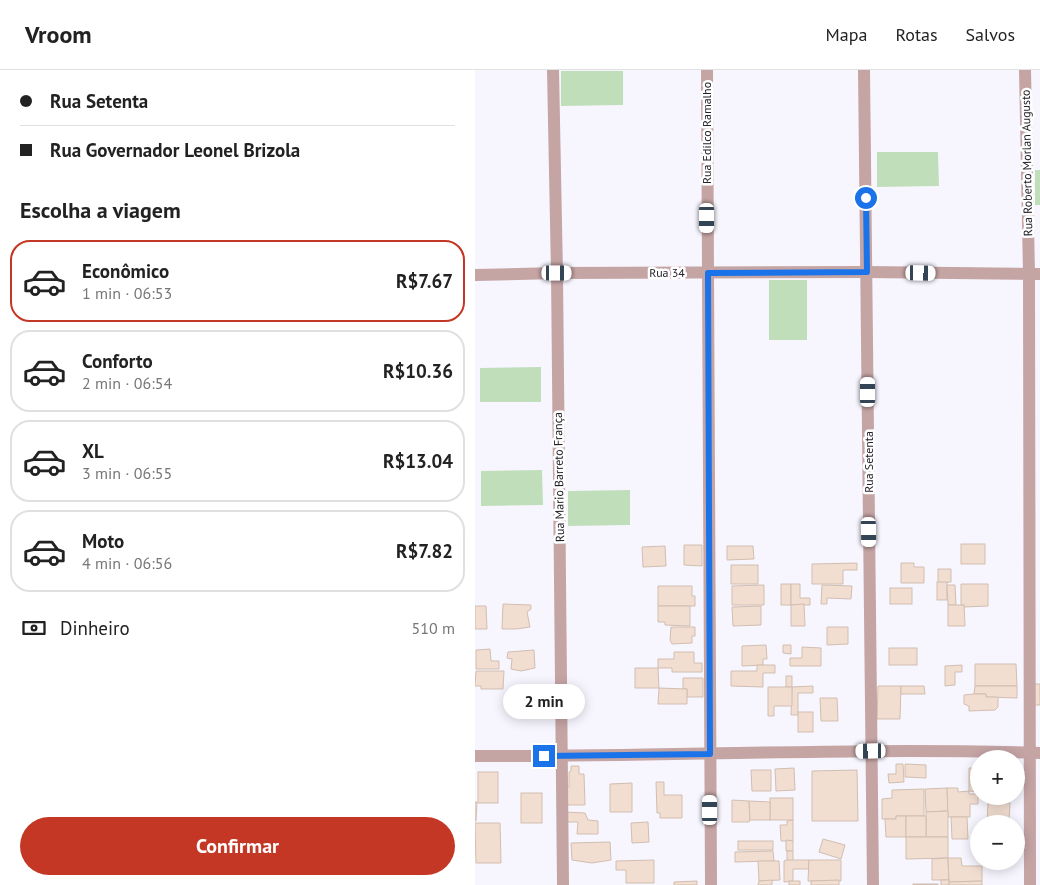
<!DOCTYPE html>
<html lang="pt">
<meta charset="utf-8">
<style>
:root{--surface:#fff;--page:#f6f6f6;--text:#222;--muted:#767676;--line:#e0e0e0;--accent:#c33724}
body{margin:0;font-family:"PT Sans",sans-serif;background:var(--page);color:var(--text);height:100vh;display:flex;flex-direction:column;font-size:19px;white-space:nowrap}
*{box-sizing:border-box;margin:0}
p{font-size:16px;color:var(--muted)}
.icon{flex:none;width:28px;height:28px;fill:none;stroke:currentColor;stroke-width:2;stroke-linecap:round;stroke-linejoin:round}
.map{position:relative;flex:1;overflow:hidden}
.panel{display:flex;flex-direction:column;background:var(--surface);width:475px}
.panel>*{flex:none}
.banner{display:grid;align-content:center;height:110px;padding:0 20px;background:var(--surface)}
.fabs{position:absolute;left:495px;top:680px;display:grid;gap:10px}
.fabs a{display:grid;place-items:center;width:55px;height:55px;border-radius:50%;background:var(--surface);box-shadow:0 2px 12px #0003;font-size:25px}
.end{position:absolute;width:22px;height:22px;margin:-11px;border:6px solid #1a73e8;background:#fff;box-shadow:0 0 0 2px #fff}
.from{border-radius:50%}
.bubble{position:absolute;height:35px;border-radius:18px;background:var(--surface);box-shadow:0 2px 12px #0003;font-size:16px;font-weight:700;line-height:35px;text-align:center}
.car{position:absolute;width:15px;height:30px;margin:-15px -8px;border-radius:6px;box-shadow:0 0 4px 1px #0007;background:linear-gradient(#fff 24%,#345 0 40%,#fff 0 76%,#345 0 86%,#fff 0)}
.banner b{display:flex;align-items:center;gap:18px;height:48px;font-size:19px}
.banner b+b{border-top:1px solid var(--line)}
.banner i{width:12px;height:12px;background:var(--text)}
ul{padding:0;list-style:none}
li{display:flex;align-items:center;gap:15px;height:82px;margin:0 10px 8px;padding:0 10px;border:2px solid var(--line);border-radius:20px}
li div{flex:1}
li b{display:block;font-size:19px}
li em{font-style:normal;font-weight:700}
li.selected{border-color:var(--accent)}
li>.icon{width:45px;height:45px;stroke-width:1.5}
h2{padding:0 20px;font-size:22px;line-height:60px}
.pay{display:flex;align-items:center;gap:12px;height:55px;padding:0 20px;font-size:19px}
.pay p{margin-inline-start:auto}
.button{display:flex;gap:10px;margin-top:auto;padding:10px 20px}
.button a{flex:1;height:58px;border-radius:30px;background:var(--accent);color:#fff;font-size:20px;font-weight:700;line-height:58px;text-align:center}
header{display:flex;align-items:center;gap:30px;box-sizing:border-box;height:70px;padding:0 25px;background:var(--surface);border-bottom:1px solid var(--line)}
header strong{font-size:24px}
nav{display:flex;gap:28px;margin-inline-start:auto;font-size:18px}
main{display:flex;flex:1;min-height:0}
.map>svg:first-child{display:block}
</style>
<header>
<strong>Vroom</strong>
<nav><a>Mapa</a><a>Rotas</a><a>Salvos</a></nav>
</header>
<main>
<section class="panel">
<div class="banner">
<b><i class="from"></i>Rua Setenta</b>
<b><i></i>Rua Governador Leonel Brizola</b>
</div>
<h2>Escolha a viagem</h2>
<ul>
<li class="selected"><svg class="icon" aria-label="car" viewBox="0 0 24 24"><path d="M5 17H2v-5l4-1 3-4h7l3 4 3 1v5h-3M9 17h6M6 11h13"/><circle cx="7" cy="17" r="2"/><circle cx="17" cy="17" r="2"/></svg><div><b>Econômico</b><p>1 min · 06:53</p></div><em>R$7.67</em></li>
<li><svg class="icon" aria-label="car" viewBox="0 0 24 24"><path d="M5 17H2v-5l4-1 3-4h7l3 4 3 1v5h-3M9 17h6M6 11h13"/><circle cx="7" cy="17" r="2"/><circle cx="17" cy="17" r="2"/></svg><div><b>Conforto</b><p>2 min · 06:54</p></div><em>R$10.36</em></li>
<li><svg class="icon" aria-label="car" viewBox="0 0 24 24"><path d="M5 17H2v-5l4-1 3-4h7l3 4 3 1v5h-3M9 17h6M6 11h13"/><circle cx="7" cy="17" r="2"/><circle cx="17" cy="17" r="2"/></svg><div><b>XL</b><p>3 min · 06:55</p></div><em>R$13.04</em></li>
<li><svg class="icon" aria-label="car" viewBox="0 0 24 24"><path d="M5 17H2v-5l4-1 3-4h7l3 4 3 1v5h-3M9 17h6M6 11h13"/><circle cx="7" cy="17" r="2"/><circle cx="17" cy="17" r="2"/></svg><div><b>Moto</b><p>4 min · 06:56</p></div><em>R$7.82</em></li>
</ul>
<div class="pay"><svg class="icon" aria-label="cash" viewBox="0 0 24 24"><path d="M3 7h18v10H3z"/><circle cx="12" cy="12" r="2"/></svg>Dinheiro<p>510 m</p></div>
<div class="button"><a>Confirmar</a></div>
</section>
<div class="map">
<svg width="565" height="815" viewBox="0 0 565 815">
<rect width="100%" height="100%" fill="#f7f6fe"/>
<g fill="#c1debb">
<path d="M86,1H148V35L86,36Z"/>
<path d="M402,82H463L464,116L402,117Z"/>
<rect x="560" y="100" width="5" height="35"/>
<rect x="294" y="210" width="38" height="60"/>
<path d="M66,297V332H5V298Z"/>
<path d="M67,400L68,435L6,436V401Z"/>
<path d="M155,420V455L93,456V421Z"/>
</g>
<g fill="#f2ded1" stroke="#d1beb1">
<rect x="486" y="474" width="24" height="20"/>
<path d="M209,475H227V496L209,495Z"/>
<path d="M190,476L191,496L168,497L167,477Z"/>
<path d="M252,476H278L279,489L252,490Z"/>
<path d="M382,493V500H368V514H337V494Z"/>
<path d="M426,493H439V497H449V513H426Z"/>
<rect x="256" y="495" width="27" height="19"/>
<path d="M463,499H476V512L463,513Z"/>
<rect x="462" y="512" width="10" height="18"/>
<rect x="306" y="514" width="10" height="21"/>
<path d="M316,514H325V528H335V535H316Z"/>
<path d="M486,514H513V536L489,537V535H486Z"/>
<path d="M289,515V535H257V516Z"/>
<path d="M347,515L377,516L376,529L352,528V534H346Z"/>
<path d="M472,515H480L481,535H473Z"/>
<path d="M183,516H217V526H220V536H183Z"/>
<rect x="415" y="518" width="22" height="16"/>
<path d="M28,534L56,535V539L52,542L55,557L41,559H27Z"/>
<path d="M329,534L330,556H316V535Z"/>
<path d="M473,535H489L490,556H473Z"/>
<path d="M0,536H11L12,559H0Z"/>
<path d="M183,536H215V556L190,555V552H183Z"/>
<path d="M286,536V555L258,556L257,537Z"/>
<path d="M196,557H220V566H217V573L197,574L195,570Z"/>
<path d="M352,557H373V574L352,575Z"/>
<path d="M291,575L292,589H288V595L267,596V576Z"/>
<path d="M308,575H316V584L308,583Z"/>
<path d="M327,577L346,578V596H315V588H327Z"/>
<rect x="414" y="578" width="28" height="17"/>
<path d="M15,579L16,591H24V599H1V580Z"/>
<path d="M59,580L60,598L46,601L36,599L37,589L32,588L33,582Z"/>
<path d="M199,582H219V593H227V602H197V598H183V589H199Z"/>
<path d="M500,594H541L542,616H500Z"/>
<path d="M282,595H300V603H288V617L256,616V601H282Z"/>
<path d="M487,595V602H480V615L470,616V596Z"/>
<path d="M160,598H183L184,618H160Z"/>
<path d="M1,601H29L28,619H6V616H0Z"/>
<rect x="311" y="606" width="6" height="11"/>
<path d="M208,608H228V627H212V619H208Z"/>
<rect x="559" y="614" width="6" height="21"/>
<path d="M338,616V623H323V645H316L317,617Z"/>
<path d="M403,616H426L425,649H402Z"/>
<path d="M426,616H449L450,624H426Z"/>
<path d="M500,616H542V628L511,627V624H499Z"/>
<path d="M293,617H317V636H299V646H293Z"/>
<path d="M184,618L212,619V634H183Z"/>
<path d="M499,624H511V627H523V637L520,640L494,641V636L489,634V625Z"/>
<path d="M345,628H362L363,651H346Z"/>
<rect x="323" y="642" width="15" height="20"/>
<path d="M421,694H428L429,712L414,713L413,704H421Z"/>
<path d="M430,694L451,695V708L430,707Z"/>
<path d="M96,696H104V704H109L110,735H92V717H94V702L96,701Z"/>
<path d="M319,698L320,720L301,721L300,699Z"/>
<path d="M494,698H504V722L494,721Z"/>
<path d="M276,700H296V721H277Z"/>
<path d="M382,700L383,751H337V701Z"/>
<rect x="3" y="702" width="20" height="31"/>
<path d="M181,712H189V725H207V748H185V743H182Z"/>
<path d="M157,713V742H135V714Z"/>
<path d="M472,718L473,741L451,742L450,719Z"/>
<path d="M472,718H483V722L494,721V724H503V734H495V747H473Z"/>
<path d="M449,719V746H421V749H407V729L417,728V720Z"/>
<rect x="46" y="723" width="21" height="30"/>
<path d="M513,726H537V727L513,728Z"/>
<rect x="295" y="728" width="23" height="22"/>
<path d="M257,730L274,731L275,750L274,752H257Z"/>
<path d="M274,731L295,732V750H275Z"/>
<path d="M0,732H2L1,751H0Z"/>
<path d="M513,733H535L534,751L526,750V754H512Z"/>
<path d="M473,741V767H451V742Z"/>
<path d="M90,742L110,743L113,750L123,751V764H102L103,752H89Z"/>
<path d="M421,746H431V767H411L410,749H421Z"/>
<rect x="431" y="746" width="20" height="21"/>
<path d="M476,747H492L493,769H477Z"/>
<path d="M318,750V771H306L305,755H312V751Z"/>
<path d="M173,752L174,772L157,773L156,753Z"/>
<path d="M0,753H25L26,793H1Z"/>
<path d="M431,767H473V788L431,789Z"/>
<path d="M348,769L370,775L366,789L344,782Z"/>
<path d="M311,770L318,771V781H311Z"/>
<rect x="263" y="771" width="35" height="9"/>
<path d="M135,772L136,790L117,793L97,790L96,773Z"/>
<path d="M298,781L299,791L260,792V782Z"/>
<path d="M312,781H318V791L312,790Z"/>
<path d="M473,788L474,810H457V789Z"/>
<path d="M473,788H486L487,796H507V811L474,812Z"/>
<path d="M179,790V813H151V800H141V791Z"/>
<path d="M312,790H334V799H318V811L309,812V791Z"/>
<path d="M334,790H366V811H333Z"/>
<path d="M283,791H304L305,810L284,811Z"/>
<path d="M297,810V815H283L284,811Z"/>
<path d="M364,810V815H336V811Z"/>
<rect x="466" y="810" width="8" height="5"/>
<path d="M222,811V815H199V812Z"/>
<rect x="314" y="811" width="11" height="4"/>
<path d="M507,811V815H474V812Z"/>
<rect x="438" y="814" width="25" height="1"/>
</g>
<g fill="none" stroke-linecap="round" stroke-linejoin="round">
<g stroke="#c5a4a4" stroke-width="12">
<path d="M78,0L82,203L88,815"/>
<path d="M232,0L236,815"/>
<path d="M389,0L398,815"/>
<path d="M550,0L554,204L555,815"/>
<path d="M0,205L82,203L392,202L565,204"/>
<path d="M0,686C188,687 377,677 565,683"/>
</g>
</g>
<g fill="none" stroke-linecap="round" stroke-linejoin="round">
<path stroke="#1a73e8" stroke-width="6" d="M69,686L235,684L233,203L392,202L391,128"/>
</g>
<g text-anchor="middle" stroke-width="5" stroke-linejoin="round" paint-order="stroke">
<g font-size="12" fill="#24222a" stroke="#fff">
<text transform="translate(232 63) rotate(-90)" y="4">Rua Edilco Ramalho</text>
<text transform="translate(552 93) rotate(-91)" y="4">Rua Roberto Morlan Augusto</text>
<text x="192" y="207">Rua 34</text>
<text transform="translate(394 392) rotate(-90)" y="4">Rua Setenta</text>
<text transform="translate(84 407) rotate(-91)" y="4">Rua Mario Barreto França</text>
</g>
</g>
</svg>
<div class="fabs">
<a>+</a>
<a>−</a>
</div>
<i class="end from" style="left:391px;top:128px"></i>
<i class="end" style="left:69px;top:686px"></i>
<div class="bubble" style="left:28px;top:614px;width:82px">2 min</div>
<i class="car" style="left:232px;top:148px;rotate:180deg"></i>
<i class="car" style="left:82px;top:203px;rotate:90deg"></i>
<i class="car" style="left:446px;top:203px;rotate:91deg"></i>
<i class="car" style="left:393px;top:322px;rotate:0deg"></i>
<i class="car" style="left:394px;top:462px;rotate:179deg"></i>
<i class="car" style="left:396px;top:681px;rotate:269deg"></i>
<i class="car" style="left:235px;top:740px;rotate:0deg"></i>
</div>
</main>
